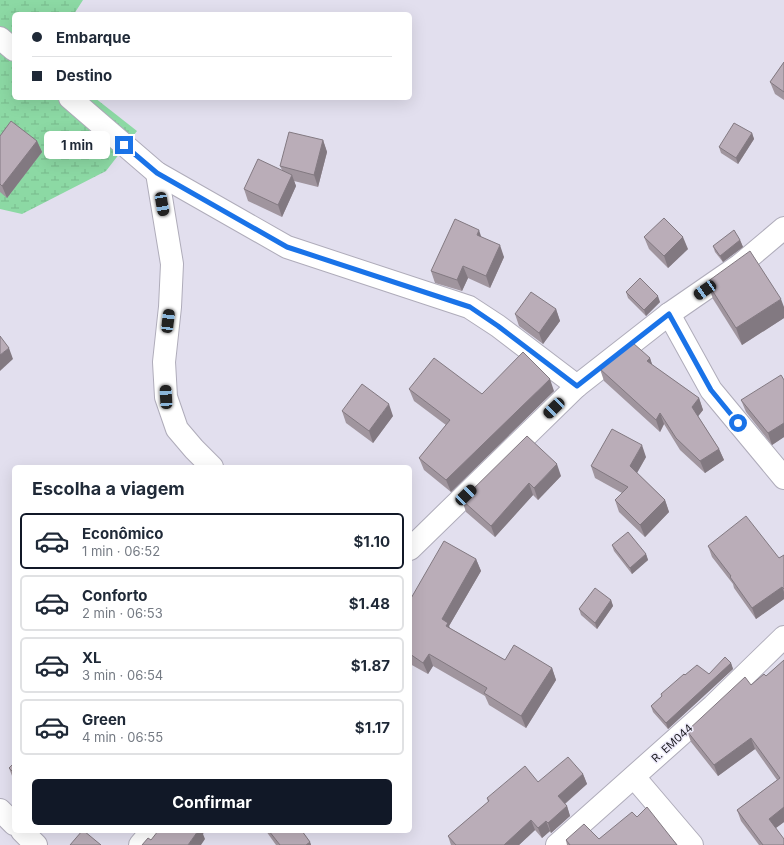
<!DOCTYPE html>
<html lang="pt">
<meta charset="utf-8">
<style>
:root{--surface:#fff;--page:#f6f6f7;--text:#1f2937;--muted:#747a83;--line:#e0e1e3;--accent:#111827}
body{margin:0;font-family:Inter,sans-serif;background:var(--page);color:var(--text);height:100vh;display:flex;flex-direction:column;font-size:15px;white-space:nowrap}
*{box-sizing:border-box;margin:0}
p{font-size:13px;color:var(--muted)}
.icon{flex:none;width:22px;height:22px;fill:none;stroke:currentColor;stroke-width:2;stroke-linecap:round;stroke-linejoin:round}
.map{position:relative;flex:1;overflow:hidden}
.drawer{position:absolute;left:12px;top:465px;width:400px;height:368px;display:flex;flex-direction:column;background:var(--surface);border-radius:6px;box-shadow:0 4px 16px #0002}
.drawer>*{flex:none}
.top-card{position:absolute;left:12px;top:12px;width:400px;height:88px;border-radius:6px;box-shadow:0 4px 16px #0002;display:grid;align-content:center;height:88px;padding:0 20px;background:var(--surface)}
.end{position:absolute;width:18px;height:18px;margin:-9px;border:5px solid #1a73e8;background:#fff;box-shadow:0 0 0 2px #fff}
.from{border-radius:50%}
.bubble{position:absolute;height:28px;border-radius:6px;background:var(--surface);box-shadow:0 4px 16px #0002;font-size:13px;font-weight:700;line-height:28px;text-align:center}
.car{position:absolute;width:12px;height:24px;margin:-12px -6px;border-radius:5px;box-shadow:0 0 3px 1px #0007;background:linear-gradient(#222 24%,#8ab4d8 0 40%,#222 0 76%,#8ab4d8 0 86%,#222 0)}
.top-card b{display:flex;align-items:center;gap:14px;height:38px;font-size:15px}
.top-card b+b{border-top:1px solid var(--line)}
.top-card i{width:10px;height:10px;background:var(--text)}
ul{padding:0;list-style:none}
li{display:flex;align-items:center;gap:12px;height:56px;margin:0 8px 6px;padding:0 12px;border:2px solid var(--line);border-radius:6px}
li div{flex:1}
li b{display:block;font-size:15px}
li em{font-style:normal;font-weight:700}
li.active{border-color:var(--accent)}
li>.icon{width:36px;height:36px;stroke-width:1.5}
h2{padding:0 20px;font-size:18px;line-height:48px}
.button{display:flex;gap:8px;margin-top:auto;padding:8px 20px}
.button a{flex:1;height:46px;border-radius:6px;background:var(--accent);color:#fff;font-size:16px;font-weight:700;line-height:46px;text-align:center}
.map>svg:first-child{display:block}
</style>
<div class="map">
<svg width="784" height="845" viewBox="0 0 784 845">
<defs>
<pattern id="wetland-marsh" width="20" height="14" patternUnits="userSpaceOnUse"><rect width="20" height="14" fill="#8cd9a4"/><path d="M1 5h8M5 5V1M11 12h8M15 12V8" fill="none" stroke="#78ba8d"/></pattern>
</defs>
<rect width="100%" height="100%" fill="#e2dfee"/>
<path fill="url(#wetland-marsh)" d="M0,0H83L74,14H14V98H95L137,131L106,171L22,214L0,209Z"/>
<g fill="none" stroke-linecap="round" stroke-linejoin="round">
<defs>
<g id="minor">
<path d="M0,38L14,50"/>
<path d="M70,98L157,173L287,247L469,307L498,326L577,386"/>
<path d="M157,173L172,264L170,307L164,362L166,397L177,429L194,449L212,467"/>
<path d="M669,314L711,390L784,478"/>
<path d="M410,549L577,386L669,314L740,265L784,228"/>
<path d="M634,777L692,845"/>
<path d="M0,810L14,824"/>
<path d="M22,831L36,845"/>
<path d="M140,845L152,831"/>
<path d="M557,845L713,706L784,637"/>
</g>
</defs>
<use href="#minor" stroke="#afacba" stroke-width="24"/>
<use href="#minor" stroke="#fff" stroke-width="22"/>
</g>
<g fill="#a0959e">
<path d="M784,62V100L775,94L770,82Z"/>
<path d="M752,133L754,139L738,164L721,153L719,147Z"/>
<path d="M0,136L37,141L42,152L7,198L0,192Z"/>
<path d="M323,140L327,152L318,187L294,181L296,186L282,217L248,201L244,189L282,170L280,166Z"/>
<path d="M482,237L504,257L490,288L468,278L462,291L435,283L431,271Z"/>
<path d="M644,237L688,249L668,268L649,249Z"/>
<path d="M740,240L743,247L723,262L715,252L713,246Z"/>
<path d="M707,282L784,307V318L742,345L713,299Z"/>
<path d="M626,292L660,302L646,316L628,298Z"/>
<path d="M556,309L560,321L543,344L519,326L515,314Z"/>
<path d="M650,358L652,365L699,398L703,410L698,416L719,449L724,460L705,473L680,450L664,424L660,432L604,381L600,369Z"/>
<path d="M784,380V437L772,445L746,412L741,400Z"/>
<path d="M409,389L482,394L554,391L451,492L424,470L419,458L446,425L414,401Z"/>
<path d="M342,411L393,416L373,443L346,423Z"/>
<path d="M646,457L637,473L665,500L669,512L645,537L619,512L615,500L622,493L595,478L591,466Z"/>
<path d="M561,476L538,500L533,495L495,537L466,512L462,500Z"/>
<path d="M612,545L646,554L648,560L632,574L614,551Z"/>
<path d="M708,546L779,558L784,555V599L756,619L734,588L733,584L712,557Z"/>
<path d="M476,559L481,571L449,626L450,628L505,660L552,668L556,680L526,728L489,705L485,696L433,666L428,674L410,664V600Z"/>
<path d="M611,600L613,606L597,629L581,615L579,609Z"/>
<path d="M784,660V822L776,828L784,845H759L741,821L737,810L777,780L755,749L718,776L691,742L687,731L751,685L766,676Z"/>
<path d="M731,663L733,669L668,729L653,712L651,706L662,697L661,694L685,675L709,674Z"/>
<path d="M14,763V781L9,768Z"/>
<path d="M583,774L587,784L565,804L567,806L570,816L551,833L550,831L542,838L535,830L519,845H451L448,836L488,802L487,798L538,782Z"/>
<path d="M637,817L677,845H567L566,840L599,839Z"/>
<path d="M266,831H302L310,842L311,845H276Z"/>
</g>
<g fill="#827981">
<path d="M752,133L754,139L738,164L736,158Z"/>
<path d="M323,140L327,152L318,187L314,175Z"/>
<path d="M37,141L42,152L7,198L2,186Z"/>
<path d="M292,175L296,186L282,217L278,205Z"/>
<path d="M479,230L483,242L477,235Z"/>
<path d="M683,237L688,249L668,268L664,256Z"/>
<path d="M740,240L743,247L723,262L720,256Z"/>
<path d="M500,245L504,257L490,288L486,276Z"/>
<path d="M463,266L468,278L462,291L457,280Z"/>
<path d="M658,296L660,302L646,316L644,310Z"/>
<path d="M781,299L784,307V318L742,345L736,328Z"/>
<path d="M556,309L560,321L543,344L539,333Z"/>
<path d="M9,348L13,359L0,371V355Z"/>
<path d="M650,358L654,370L647,361Z"/>
<path d="M550,379L554,391L451,492L446,480Z"/>
<path d="M699,398L703,410L696,419L692,407Z"/>
<path d="M389,404L393,416L373,443L369,431Z"/>
<path d="M660,413L664,424L660,432L656,420Z"/>
<path d="M784,423V437L772,445L768,433Z"/>
<path d="M642,445L646,457L634,478L630,466Z"/>
<path d="M719,449L724,460L705,473L700,461Z"/>
<path d="M557,464L561,476L538,500L534,488Z"/>
<path d="M529,483L533,495L495,537L491,526Z"/>
<path d="M665,500L669,512L645,537L640,525Z"/>
<path d="M646,554L648,560L632,574L630,568Z"/>
<path d="M476,559L481,571L449,626L452,635L442,619Z"/>
<path d="M782,587L784,592V599L756,619L752,608Z"/>
<path d="M611,600L613,606L597,629L595,623Z"/>
<path d="M429,654L433,666L428,674L423,663Z"/>
<path d="M731,663L733,669L668,729L666,723Z"/>
<path d="M552,668L556,680L526,728L521,716Z"/>
<path d="M751,738L755,749L718,776L714,765Z"/>
<path d="M583,774L587,784L562,806L558,796Z"/>
<path d="M567,806L570,816L551,833L548,823Z"/>
<path d="M784,807V822L773,830L769,819Z"/>
<path d="M531,820L535,830L519,845H504Z"/>
<path d="M546,821L550,831L542,838L538,828Z"/>
<path d="M198,831H205L203,834L205,839L201,845H188Z"/>
<path d="M310,842L311,845H306Z"/>
</g>
<g fill="#baadb8" stroke="#827981">
<path d="M784,62V92L770,82Z"/>
<path d="M11,121L37,141L2,186L0,184V136Z"/>
<path d="M734,123L752,133L736,158L719,147Z"/>
<path d="M289,132L323,140L314,175L280,166Z"/>
<path d="M258,159L292,175L278,205L244,189Z"/>
<path d="M664,218L683,237L664,256L644,237Z"/>
<path d="M455,219L479,230L477,235L500,245L486,276L463,266L457,280L431,271Z"/>
<path d="M734,230L740,240L720,256L713,246Z"/>
<path d="M750,251L781,299L736,328L707,282Z"/>
<path d="M640,278L658,296L644,310L626,292Z"/>
<path d="M531,292L556,309L539,333L515,314Z"/>
<path d="M0,336L9,348L0,355Z"/>
<path d="M633,343L650,358L647,361L699,398L692,407L719,449L700,461L676,438L660,413L656,420L600,369Z"/>
<path d="M523,352L550,379L446,480L419,458L450,420L409,389L434,358L482,394Z"/>
<path d="M781,375L784,380V423L768,433L741,400Z"/>
<path d="M362,384L389,404L369,431L342,411Z"/>
<path d="M612,429L642,445L630,466L665,500L640,525L615,500L628,487L591,466Z"/>
<path d="M527,436L557,464L534,488L529,483L491,526L462,500Z"/>
<path d="M746,516L779,558L784,555V589L782,587L752,608L730,577L731,576L708,546Z"/>
<path d="M628,532L646,554L630,568L612,545Z"/>
<path d="M444,541L476,559L442,619L448,623L446,626L505,660L514,645L552,668L521,716L484,693L487,688L429,654L423,663L410,654V600Z"/>
<path d="M595,588L611,600L595,623L579,609Z"/>
<path d="M725,657L731,663L666,723L651,706L662,696L661,694L684,674L685,675L697,665L709,674Z"/>
<path d="M784,660V807L769,819L784,839V845H763L737,810L780,778L751,738L714,765L687,731L745,677L751,685L764,674L766,676Z"/>
<path d="M568,757L583,774L558,796L567,806L548,823L546,821L538,828L531,820L504,845H456L448,836L489,801L487,798L525,766L538,782Z"/>
<path d="M14,763V773L9,768Z"/>
<path d="M647,807L677,845H570L566,840L584,824L599,839L632,812L637,817Z"/>
<path d="M82,831H84L101,845H70Z"/>
<path d="M158,831H198L188,845H142L148,838L151,840Z"/>
<path d="M269,831H302L310,842L306,845H280Z"/>
</g>
<g fill="none" stroke-linecap="round" stroke-linejoin="round">
<path stroke="#1a73e8" stroke-width="5" d="M124,145L157,173L287,247L470,307L498,326L577,386L669,314L711,390L738,423"/>
</g>
<g text-anchor="middle" stroke-width="3" stroke-linejoin="round" paint-order="stroke">
<g font-size="11" fill="#1a191e" stroke="#efecfb">
<text transform="translate(672 743) rotate(-42)" y="4">R. EM044</text>
</g>
</g>
</svg>
<i class="end from" style="left:738px;top:423px"></i>
<i class="end" style="left:124px;top:145px"></i>
<div class="bubble" style="left:44px;top:131px;width:66px">1 min</div>
<i class="car" style="left:162px;top:204px;rotate:170deg"></i>
<i class="car" style="left:705px;top:290px;rotate:236deg"></i>
<i class="car" style="left:168px;top:321px;rotate:7deg"></i>
<i class="car" style="left:166px;top:397px;rotate:357deg"></i>
<i class="car" style="left:554px;top:408px;rotate:226deg"></i>
<i class="car" style="left:466px;top:495px;rotate:46deg"></i>
<div class="top-card">
<b><i class="from"></i>Embarque</b>
<b><i></i>Destino</b>
</div>
<section class="drawer">
<h2>Escolha a viagem</h2>
<ul>
<li class="active"><svg class="icon" aria-label="car" viewBox="0 0 24 24"><path d="M5 17H2v-5l4-1 3-4h7l3 4 3 1v5h-3M9 17h6M6 11h13"/><circle cx="7" cy="17" r="2"/><circle cx="17" cy="17" r="2"/></svg><div><b>Econômico</b><p>1 min · 06:52</p></div><em>$1.10</em></li>
<li><svg class="icon" aria-label="car" viewBox="0 0 24 24"><path d="M5 17H2v-5l4-1 3-4h7l3 4 3 1v5h-3M9 17h6M6 11h13"/><circle cx="7" cy="17" r="2"/><circle cx="17" cy="17" r="2"/></svg><div><b>Conforto</b><p>2 min · 06:53</p></div><em>$1.48</em></li>
<li><svg class="icon" aria-label="car" viewBox="0 0 24 24"><path d="M5 17H2v-5l4-1 3-4h7l3 4 3 1v5h-3M9 17h6M6 11h13"/><circle cx="7" cy="17" r="2"/><circle cx="17" cy="17" r="2"/></svg><div><b>XL</b><p>3 min · 06:54</p></div><em>$1.87</em></li>
<li><svg class="icon" aria-label="car" viewBox="0 0 24 24"><path d="M5 17H2v-5l4-1 3-4h7l3 4 3 1v5h-3M9 17h6M6 11h13"/><circle cx="7" cy="17" r="2"/><circle cx="17" cy="17" r="2"/></svg><div><b>Green</b><p>4 min · 06:55</p></div><em>$1.17</em></li>
</ul>
<div class="button"><a>Confirmar</a></div>
</section>
</div>
